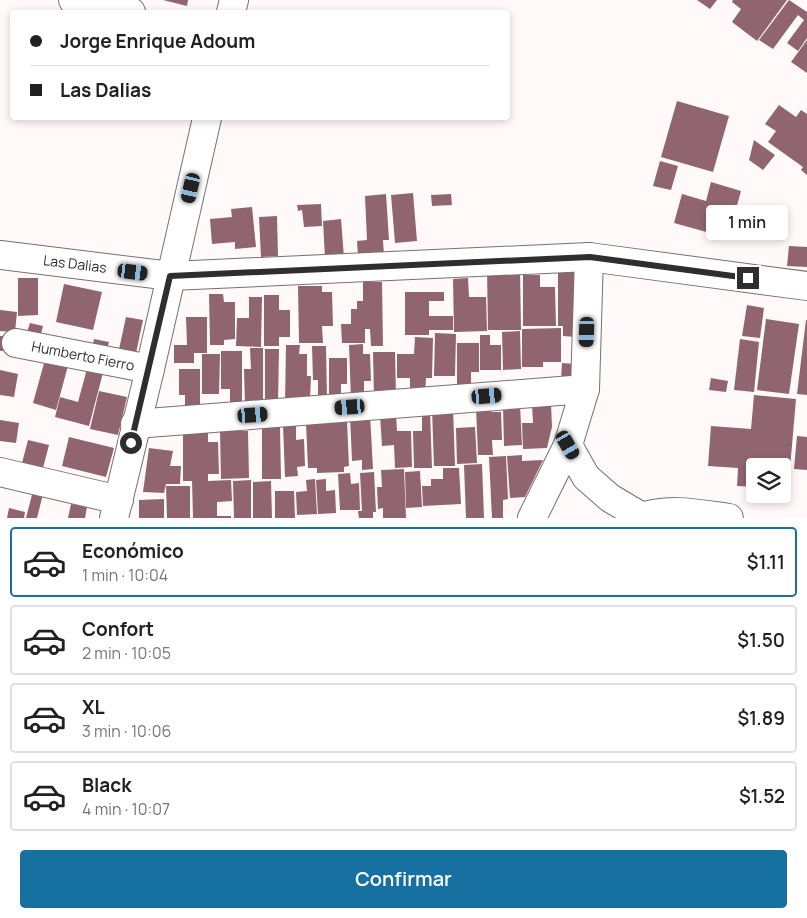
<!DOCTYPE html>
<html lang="es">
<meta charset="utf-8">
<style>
:root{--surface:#fff;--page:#f2f2f2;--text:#202124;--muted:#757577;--line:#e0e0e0;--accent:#1771a0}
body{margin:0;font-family:Manrope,sans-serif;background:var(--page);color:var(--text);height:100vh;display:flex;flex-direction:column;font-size:19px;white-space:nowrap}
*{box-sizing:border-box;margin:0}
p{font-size:16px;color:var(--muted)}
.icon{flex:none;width:28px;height:28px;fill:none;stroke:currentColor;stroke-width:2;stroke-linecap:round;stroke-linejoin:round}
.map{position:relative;height:518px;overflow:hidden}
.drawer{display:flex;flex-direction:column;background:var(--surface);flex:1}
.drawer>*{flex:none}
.hud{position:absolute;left:10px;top:10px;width:500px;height:110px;border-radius:5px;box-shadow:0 2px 8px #0003;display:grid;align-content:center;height:110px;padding:0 20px;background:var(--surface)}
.controls{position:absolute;left:746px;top:458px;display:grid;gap:10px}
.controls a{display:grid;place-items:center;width:45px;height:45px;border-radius:5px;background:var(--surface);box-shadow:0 2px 8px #0003;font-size:25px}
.end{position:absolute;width:22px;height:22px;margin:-11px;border:6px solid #312c2d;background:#fff;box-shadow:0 0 0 2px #fff}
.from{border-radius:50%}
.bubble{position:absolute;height:35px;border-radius:5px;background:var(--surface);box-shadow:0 2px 8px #0003;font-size:16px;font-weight:600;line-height:35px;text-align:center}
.car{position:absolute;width:15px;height:30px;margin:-15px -8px;border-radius:6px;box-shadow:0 0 4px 1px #0007;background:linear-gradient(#222 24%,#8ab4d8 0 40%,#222 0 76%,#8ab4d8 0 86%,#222 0)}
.hud b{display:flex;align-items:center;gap:18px;height:48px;font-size:19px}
.hud b+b{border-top:1px solid var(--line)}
.hud i{width:12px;height:12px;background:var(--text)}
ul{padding:9px 0 0;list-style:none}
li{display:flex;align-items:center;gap:15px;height:70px;margin:0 10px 8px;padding:0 10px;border:2px solid var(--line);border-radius:5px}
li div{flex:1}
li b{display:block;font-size:19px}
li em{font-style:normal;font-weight:600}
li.active{border-color:var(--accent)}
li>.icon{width:45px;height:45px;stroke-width:1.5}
.cta{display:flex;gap:10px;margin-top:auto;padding:10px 20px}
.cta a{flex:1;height:58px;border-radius:5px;background:var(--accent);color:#fff;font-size:20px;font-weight:600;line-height:58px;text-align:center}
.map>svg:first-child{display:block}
</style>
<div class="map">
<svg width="807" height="518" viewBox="0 0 807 518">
<rect width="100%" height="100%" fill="#fff9fa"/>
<g fill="#91656f">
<path d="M163,0H188L187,6Z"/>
<path d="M697,0H717L710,9Z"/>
<path d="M733,0H787L757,41L732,22L741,9L732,2Z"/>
<path d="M789,0L807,12V38L798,51L787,43L804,20L798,15L773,49L759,40Z"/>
<path d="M807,40V73L791,62Z"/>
<path d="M677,101L729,116L713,172L661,157Z"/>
<path d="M779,105L796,117L801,110L807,114V175L801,170L803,167L768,142L776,131L765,124Z"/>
<path d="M754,140L775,155L763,170L749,160Z"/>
<path d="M660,161L678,166L671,190L653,186Z"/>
<path d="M711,182L741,191L728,238L674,223L682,194L706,201Z"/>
<path d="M413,193L417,241L395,243L391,195Z"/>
<path d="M386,194L389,240H383L384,255L358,256L357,241L367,240L365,196Z"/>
<path d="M451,194L452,205L432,206L431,195Z"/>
<path d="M321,204L322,226L304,227L302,210L298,211L297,205Z"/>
<path d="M252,207L256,247L235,249V242L212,244L210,219L232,217L231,209Z"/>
<path d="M277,216L278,256L261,257L259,217Z"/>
<path d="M341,219L344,257L325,258L323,221Z"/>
<path d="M789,246L807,247V267L787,266Z"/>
<path d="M558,265H576L575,337L563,336V326H558Z"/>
<path d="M487,269H520L521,330H488Z"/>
<path d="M523,275H540V287H555L556,326H523Z"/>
<path d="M18,278H38V315L18,316Z"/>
<path d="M468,278L469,297H486L487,331L454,332L453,279Z"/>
<path d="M363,282H382L383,346H371L370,329H365V343H342L341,324H351V309H357V301H363Z"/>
<path d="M64,284L102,292L93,330L56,322Z"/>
<path d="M298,286H322V292H332L333,326H322L323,343H299Z"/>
<path d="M405,292H444V301H429V316H453V330H429V335H405Z"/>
<path d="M209,294H223L224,302H235V339L224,340V345H210Z"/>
<path d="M264,295H279V310H290V337H279V346H264Z"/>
<path d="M249,297H262L261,347L236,346L237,318H249Z"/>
<path d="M747,305L764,308L760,338L742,336Z"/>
<path d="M0,310L17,312L15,332L0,331Z"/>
<path d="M126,317L143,320L135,358L118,354Z"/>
<path d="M186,317H207V353H194V363H174V345H187Z"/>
<path d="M766,319L799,324L789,394L757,390Z"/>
<path d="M806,320H807V395L797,394Z"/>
<path d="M30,323L43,326L40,338L26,335Z"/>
<path d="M561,328V362H543V367H522V329Z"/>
<path d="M520,331L521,369L503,370L502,332Z"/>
<path d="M435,333L456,334L455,376H434Z"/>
<path d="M480,335H490V345H501V370H480Z"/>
<path d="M0,336H12L13,350L0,351Z"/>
<path d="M415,337L433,338L432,378H426L425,395H410V378H397V354H414Z"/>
<path d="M94,339L109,342L106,355L91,352Z"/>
<path d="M740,339L759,342L754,392L734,390Z"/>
<path d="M457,343H479V372H471V390H457Z"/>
<path d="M363,344V354H370L371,381H364V398L351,399L349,345Z"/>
<path d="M286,345H300L299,354H307V376H311L310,400L285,404Z"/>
<path d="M312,346H326L327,398L318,399V380H313Z"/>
<path d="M250,348H263V405H245L244,369H251Z"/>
<path d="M265,349H279L278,404H265Z"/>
<path d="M221,351H242V406H230V389H221Z"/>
<path d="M373,352H395L396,397L374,398Z"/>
<path d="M202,354H220L219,394H202Z"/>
<path d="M46,356L69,362L56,410L33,403Z"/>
<path d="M329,358H347V384H341V396H329Z"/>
<path d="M562,363L575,364V381L561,380Z"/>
<path d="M88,365L104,369L89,426L55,417L60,397L78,402Z"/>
<path d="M179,369H200V412H185V395H179Z"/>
<path d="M0,370L18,374L14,397L0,395Z"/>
<path d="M711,378L728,381L726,392L709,390Z"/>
<path d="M99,391L127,397L118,435L90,429Z"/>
<path d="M754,395L796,399L789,480H782V466H755V487L737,486L738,468L708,466L711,426L751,429Z"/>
<path d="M551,403L552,427L547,448L523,449L522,423H533L532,404Z"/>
<path d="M520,405L522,445L504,446L503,406Z"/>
<path d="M476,407H491V412H501L502,440H492L493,455H478Z"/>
<path d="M453,408L455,466H434L432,409Z"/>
<path d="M422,411H430L432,468H414L413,431H422Z"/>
<path d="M370,414L373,469L362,470V460L352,461L350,415Z"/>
<path d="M396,414L397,431H411L412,467L395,468L394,445L382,446L380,415Z"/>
<path d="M0,420L19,423L16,443L0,441Z"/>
<path d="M347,421L349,466L344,467V472L317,473V468H308L306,423Z"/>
<path d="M283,425H296V440L304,439L305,466L297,467L298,476L285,477Z"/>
<path d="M262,427H280L281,479H262Z"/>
<path d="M475,427L477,463L457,464L456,428Z"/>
<path d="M208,431V442H218L219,474H208V481L231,480L232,501L217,502V516H231V518H193L192,481H183V432Z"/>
<path d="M220,431H248L249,478L221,479Z"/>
<path d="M797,436L807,437V470L794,469Z"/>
<path d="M69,437L114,448L106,477L62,466Z"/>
<path d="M28,440L49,445L43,468L22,463Z"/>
<path d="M149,448L173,451L170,466H181L180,484H166L164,493L143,492Z"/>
<path d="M522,455V461L543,460L525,497L510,498L507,456Z"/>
<path d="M506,456L508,499L503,500V518H492L489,457Z"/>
<path d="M482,464L484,518H466L464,465Z"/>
<path d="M443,468H459L461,504L423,506L422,486H431V479H443Z"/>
<path d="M404,469L406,518H383V508L378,509L377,487H382L381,470Z"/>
<path d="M420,471L422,507L406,508L405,472Z"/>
<path d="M374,472L376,512H373V518H359L358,511H362L360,473Z"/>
<path d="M350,473L351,484L359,483L360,510H340L338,474Z"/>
<path d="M315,479L317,514L297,515L296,492L307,491L306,480Z"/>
<path d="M326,479V491L335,490L336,513L318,514L316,480Z"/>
<path d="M251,480V518H234L233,481Z"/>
<path d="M271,481L272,518H253V482Z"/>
<path d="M166,486H190V518H167Z"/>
<path d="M34,487L44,490L37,518H26Z"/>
<path d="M275,491H294L295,518H275Z"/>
<path d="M164,499V518H139V500Z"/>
<path d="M71,504L87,507L85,518H68Z"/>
<path d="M9,508L25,512L24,518H7Z"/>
</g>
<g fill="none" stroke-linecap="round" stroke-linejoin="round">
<defs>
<g id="minor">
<path d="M73,0L131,12"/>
<path d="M231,12L234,0"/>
<path d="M0,255L171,276L589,257L807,286"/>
<path d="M16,343L150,369"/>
<path d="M135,424L585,389"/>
<path d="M568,445L586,477L610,498L642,517"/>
<path d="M0,472L119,500"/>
<path d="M114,518L150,369L207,118"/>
<path d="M532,518L568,445L585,389L589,257"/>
<path d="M639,518C669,507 699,514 729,518"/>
</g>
</defs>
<use href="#minor" stroke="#7a6f71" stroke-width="30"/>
<use href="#minor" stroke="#fff" stroke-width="28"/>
</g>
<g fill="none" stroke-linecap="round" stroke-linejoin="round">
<path stroke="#312c2d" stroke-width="6" d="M131,443L170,276L590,257L748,278"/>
</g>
<g text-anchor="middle" stroke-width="5" stroke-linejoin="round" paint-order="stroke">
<g font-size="14" fill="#312c2d" stroke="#fff">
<text transform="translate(75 264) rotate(7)" y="5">Las Dalias</text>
<text transform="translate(83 356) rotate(11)" y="5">Humberto Fierro</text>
</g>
</g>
</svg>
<div class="controls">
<a><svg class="icon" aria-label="layers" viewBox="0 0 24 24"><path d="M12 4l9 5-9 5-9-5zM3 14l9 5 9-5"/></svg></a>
</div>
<i class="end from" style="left:131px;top:443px"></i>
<i class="end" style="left:748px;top:278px"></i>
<div class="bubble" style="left:706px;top:205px;width:82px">1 min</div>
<i class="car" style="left:191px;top:188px;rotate:193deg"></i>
<i class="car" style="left:133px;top:272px;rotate:97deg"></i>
<i class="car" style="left:587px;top:332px;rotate:182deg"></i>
<i class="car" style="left:487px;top:396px;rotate:85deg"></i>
<i class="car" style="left:350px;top:407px;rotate:266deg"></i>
<i class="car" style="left:253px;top:415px;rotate:86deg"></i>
<i class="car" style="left:568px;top:445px;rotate:150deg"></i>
<div class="hud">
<b><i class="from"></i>Jorge Enrique Adoum</b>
<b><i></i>Las Dalias</b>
</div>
</div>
<section class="drawer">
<ul>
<li class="active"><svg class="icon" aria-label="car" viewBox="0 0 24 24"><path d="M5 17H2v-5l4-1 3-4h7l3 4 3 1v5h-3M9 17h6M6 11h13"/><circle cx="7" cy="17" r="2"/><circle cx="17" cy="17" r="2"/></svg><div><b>Económico</b><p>1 min · 10:04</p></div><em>$1.11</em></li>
<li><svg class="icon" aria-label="car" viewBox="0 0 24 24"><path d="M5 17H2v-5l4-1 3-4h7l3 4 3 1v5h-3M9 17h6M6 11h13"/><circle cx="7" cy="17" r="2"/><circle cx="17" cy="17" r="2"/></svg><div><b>Confort</b><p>2 min · 10:05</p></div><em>$1.50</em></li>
<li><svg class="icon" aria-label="car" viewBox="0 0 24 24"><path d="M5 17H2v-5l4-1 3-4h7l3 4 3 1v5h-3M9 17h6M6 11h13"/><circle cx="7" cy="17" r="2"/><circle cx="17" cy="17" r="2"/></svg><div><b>XL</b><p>3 min · 10:06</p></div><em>$1.89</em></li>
<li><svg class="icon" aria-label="car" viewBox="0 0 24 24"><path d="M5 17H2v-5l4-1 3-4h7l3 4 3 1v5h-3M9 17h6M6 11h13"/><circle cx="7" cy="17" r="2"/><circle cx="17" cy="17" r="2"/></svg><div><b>Black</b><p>4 min · 10:07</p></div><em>$1.52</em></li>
</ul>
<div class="cta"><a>Confirmar</a></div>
</section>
